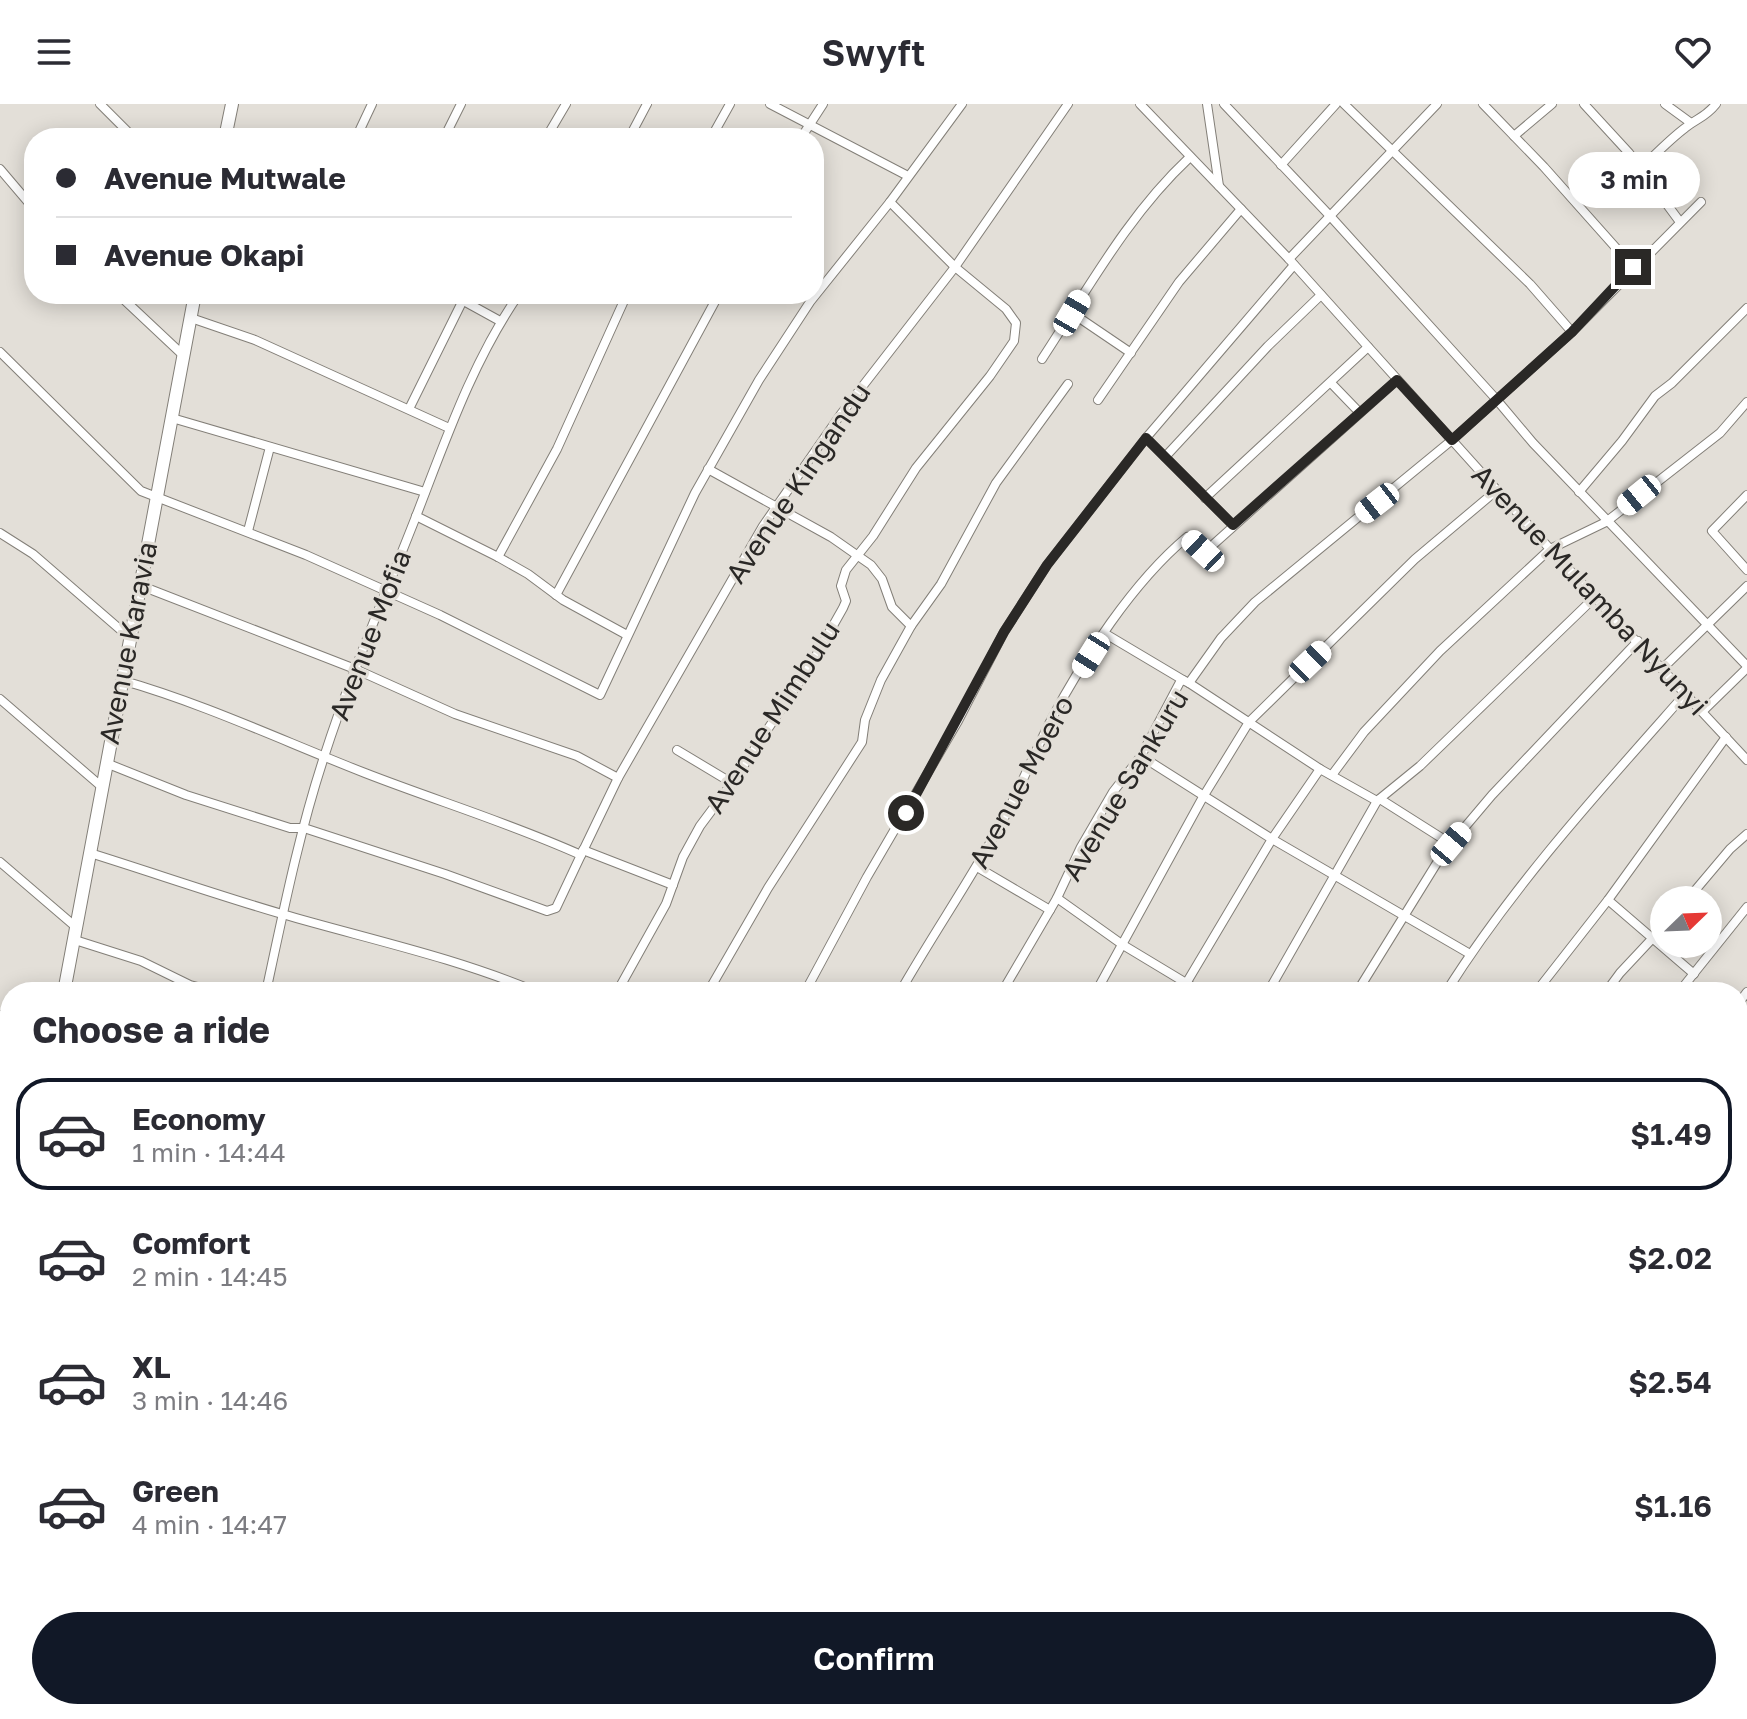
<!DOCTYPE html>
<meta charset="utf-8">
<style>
:root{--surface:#fff;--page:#f7f7f7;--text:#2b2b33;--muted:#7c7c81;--line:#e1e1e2;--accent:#111827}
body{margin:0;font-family:"Golos Text",sans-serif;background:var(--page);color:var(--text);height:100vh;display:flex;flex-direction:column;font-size:30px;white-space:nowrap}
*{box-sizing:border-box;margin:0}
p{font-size:26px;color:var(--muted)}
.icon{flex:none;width:44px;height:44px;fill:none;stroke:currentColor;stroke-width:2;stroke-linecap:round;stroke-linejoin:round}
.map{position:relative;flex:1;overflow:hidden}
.panel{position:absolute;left:0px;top:878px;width:1748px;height:738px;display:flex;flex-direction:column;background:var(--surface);border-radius:32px 32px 0 0;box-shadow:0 4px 20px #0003}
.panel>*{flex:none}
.banner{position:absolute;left:24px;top:24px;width:800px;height:176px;border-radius:32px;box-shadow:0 4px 20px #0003;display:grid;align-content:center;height:176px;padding:0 32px;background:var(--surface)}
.needle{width:52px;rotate:67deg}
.fabs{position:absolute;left:1650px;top:782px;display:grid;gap:16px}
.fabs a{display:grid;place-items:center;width:72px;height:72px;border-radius:50%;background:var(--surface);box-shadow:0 4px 20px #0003;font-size:40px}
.end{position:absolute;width:36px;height:36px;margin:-18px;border:10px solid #2a2826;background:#fff;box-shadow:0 0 0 4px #fff}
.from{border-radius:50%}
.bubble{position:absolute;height:56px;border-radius:28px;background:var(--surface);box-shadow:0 4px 20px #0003;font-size:26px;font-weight:600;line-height:56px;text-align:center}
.car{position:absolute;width:24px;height:48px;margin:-24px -12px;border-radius:10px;box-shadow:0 0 6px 2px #0007;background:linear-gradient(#fff 24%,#345 0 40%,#fff 0 76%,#345 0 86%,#fff 0)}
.banner b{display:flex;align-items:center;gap:28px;height:76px;font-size:30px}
.banner b+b{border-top:2px solid var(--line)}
.banner i{width:20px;height:20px;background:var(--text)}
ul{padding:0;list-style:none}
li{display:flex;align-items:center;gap:24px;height:112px;margin:0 16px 12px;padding:0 16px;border:4px solid transparent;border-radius:32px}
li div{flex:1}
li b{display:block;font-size:30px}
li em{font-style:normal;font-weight:600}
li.on{border-color:var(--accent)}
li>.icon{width:72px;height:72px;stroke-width:1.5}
h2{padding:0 32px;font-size:36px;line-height:96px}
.primary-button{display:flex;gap:16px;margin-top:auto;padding:16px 32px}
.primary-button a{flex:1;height:92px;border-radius:48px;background:var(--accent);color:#fff;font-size:32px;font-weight:600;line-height:92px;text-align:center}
header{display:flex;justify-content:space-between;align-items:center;height:104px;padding:0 32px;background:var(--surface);font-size:36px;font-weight:600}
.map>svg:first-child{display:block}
</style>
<header><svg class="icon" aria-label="menu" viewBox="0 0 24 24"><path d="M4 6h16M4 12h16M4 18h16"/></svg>Swyft<svg class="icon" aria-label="heart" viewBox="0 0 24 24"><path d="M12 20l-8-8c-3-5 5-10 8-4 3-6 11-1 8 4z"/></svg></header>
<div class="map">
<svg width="1747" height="1615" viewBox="0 0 1747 1615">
<rect width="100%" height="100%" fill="#e3dfd8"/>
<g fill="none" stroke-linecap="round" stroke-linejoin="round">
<defs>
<g id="street">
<path d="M100,0L134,34"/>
<path d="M770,0L908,72"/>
<path d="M1140,0L1289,155L1550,445L1747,656"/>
<path d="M1207,0L1219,82"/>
<path d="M1224,0L1331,113L1496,295L1533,339L1747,562"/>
<path d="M1344,0L1530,180L1572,228"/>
<path d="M1483,0L1544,63L1633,163"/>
<path d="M1584,0L1629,49L1680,118"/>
<path d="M1665,0L1691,19"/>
<path d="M1514,32L1552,0"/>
<path d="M356,34L372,0"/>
<path d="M444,34L461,0"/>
<path d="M546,34L566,0"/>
<path d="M629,34L647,0"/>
<path d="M711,34L730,0"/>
<path d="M801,34L823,0"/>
<path d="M1281,61L1336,0"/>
<path d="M0,65L34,105"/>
<path d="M1640,65C1655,51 1669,36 1685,24C1697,14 1705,14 1716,0"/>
<path d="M1289,155L1437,0"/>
<path d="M118,190L184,252"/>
<path d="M451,190L500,217"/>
<path d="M1072,209L1131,249"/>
<path d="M191,214L255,236L449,324"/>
<path d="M0,248L141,387L306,451L440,511L600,591L695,389L759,276L810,198L890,98L962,0"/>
<path d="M1042,255C1088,185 1128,111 1189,54"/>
<path d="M1331,279L1359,308"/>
<path d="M1098,296L1179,178L1241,105"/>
<path d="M409,305L466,190"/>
<path d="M172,314L425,388"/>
<path d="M1146,334L1233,421"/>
<path d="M1165,353L1268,242L1321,191"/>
<path d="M708,365L831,433L871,461L882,475L892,503L911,522"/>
<path d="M1579,388L1622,337L1655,292L1672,279L1747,204"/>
<path d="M1747,391L1712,427L1747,466"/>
<path d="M1205,394L1368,243"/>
<path d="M416,412L498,453L528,470L563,496L627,531"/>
<path d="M248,427L270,343"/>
<path d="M0,429L33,450L130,534"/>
<path d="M498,453L557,345L627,190"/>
<path d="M139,481L355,565L455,610L577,652L618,674"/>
<path d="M556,491L719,190"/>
<path d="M1104,529L1183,576"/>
<path d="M1663,564L1747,482"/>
<path d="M121,576C205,600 283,637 365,669C437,697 510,719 581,751L618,674L763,422L841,310L955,163L1068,0"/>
<path d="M1189,579L1320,665"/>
<path d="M0,595L102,683"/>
<path d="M1703,607L1747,564"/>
<path d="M677,646L732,679"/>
<path d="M1141,652L1272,735L1470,850"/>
<path d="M106,659L186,691L290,724H304L445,770L547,807L556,804L581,751"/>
<path d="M1332,671L1364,628L1440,547L1550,445L1606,418L1720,329L1747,298"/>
<path d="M1380,695L1451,740"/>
<path d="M583,746L673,781"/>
<path d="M90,749C154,769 217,791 282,810C368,835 454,853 537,888"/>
<path d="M0,758L77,824"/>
<path d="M977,763L1050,806"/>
<path d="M1057,794L1123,841L1201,888"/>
<path d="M1608,796L1694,870"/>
<path d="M1687,796L1730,745L1747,730"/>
<path d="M75,836L141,857L190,881L217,888"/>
<path d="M266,888C283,809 299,729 324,653C350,572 384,494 415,415C445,338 472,258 519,190"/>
<path d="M617,888L666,800L683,753L700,722L732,679L813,557L843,504L846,497L841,482L846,466L873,432L916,364L990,272L1014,237L1016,219L1006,205L955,163L890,98"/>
<path d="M708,888L768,784L862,638L865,616L881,576L911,522L941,480L996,379L1068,280"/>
<path d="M805,888L867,773L958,617L1004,528L1047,461L1146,334L1294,161"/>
<path d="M900,888C933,830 971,775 1003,716C1020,684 1034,650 1050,618C1083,555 1133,478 1187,433L1203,447H1206L1397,276"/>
<path d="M1002,888L1057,794L1081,743L1113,688L1141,652L1180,578L1183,576L1189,579L1221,534L1255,498L1452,336L1572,228L1701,98"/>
<path d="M1096,888L1203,693L1249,618L1415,455L1497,386"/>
<path d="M1181,888L1272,735L1320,665L1377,697"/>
<path d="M1268,888L1377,697L1420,662L1595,493"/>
<path d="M1357,888L1443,749L1492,691L1638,537"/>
<path d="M1446,888C1514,780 1602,684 1686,589"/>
<path d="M1536,888L1608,796L1726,633"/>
<path d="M1606,888L1620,869L1664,822"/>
<path d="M1679,888L1747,803"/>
<path d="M1738,900L1747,888"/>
<path d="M0,911L10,918"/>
<path d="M1738,1000L1747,989"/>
<path d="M0,1030L10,1034"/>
<path d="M1738,1106L1747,1093"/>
<path d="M0,1170L10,1174"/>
<path d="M1738,1212L1747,1199"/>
<path d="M1738,1229L1747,1236"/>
<path d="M0,1329L10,1332"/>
<path d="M1738,1345L1747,1331"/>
<path d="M0,1494L10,1498"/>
<path d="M1738,1511L1747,1496"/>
<path d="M1738,1523L1747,1531"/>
<path d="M160,1606L176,1615"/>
<path d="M316,1606L329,1615"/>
<path d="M435,1606L446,1615"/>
<path d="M563,1606L573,1615"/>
<path d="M685,1606L697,1615"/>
<path d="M816,1606L823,1610L828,1606"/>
<path d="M846,1606L857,1615"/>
<path d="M1413,1606L1426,1615"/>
<path d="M419,1615L424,1606"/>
<path d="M585,1615L593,1606"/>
<path d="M769,1615L776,1606"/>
<path d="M942,1615L948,1606"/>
<path d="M1049,1615L1054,1606"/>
<path d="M1149,1615L1154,1606"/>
<path d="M1238,1615L1243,1606"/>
<path d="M1341,1615L1346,1606"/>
<path d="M1507,1615L1512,1606"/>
<path d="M1589,1615L1594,1606"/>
<path d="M1681,1615L1685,1606"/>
</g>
<g id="secondary">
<path d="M225,34L232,0"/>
<path d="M64,888L195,190"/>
<path d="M0,1230L10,1184"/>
</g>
</defs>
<use href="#street" stroke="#837f78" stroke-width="10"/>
<use href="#secondary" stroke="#837f78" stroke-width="14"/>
<use href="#street" stroke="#fff" stroke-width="8"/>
<use href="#secondary" stroke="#fff" stroke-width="12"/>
</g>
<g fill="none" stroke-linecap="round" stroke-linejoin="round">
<path stroke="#2a2826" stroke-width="10" d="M906,709L1004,528L1047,461L1146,334L1233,421L1397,276L1452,336L1572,228L1633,163"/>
</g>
<g text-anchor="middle" stroke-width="6" stroke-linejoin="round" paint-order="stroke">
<g font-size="28" fill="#2a2826" stroke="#e3dfd8">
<text transform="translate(798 379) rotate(-56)" y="10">Avenue Kingandu</text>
<text transform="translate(1590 486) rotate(47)" y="10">Avenue Mulamba Nyunyi</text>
<text transform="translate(370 531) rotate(-69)" y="10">Avenue Mofia</text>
<text transform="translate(128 539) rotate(-79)" y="10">Avenue Karavia</text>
<text transform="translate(772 613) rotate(-57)" y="10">Avenue Mimbulu</text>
<text transform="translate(1021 678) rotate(-62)" y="10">Avenue Moero</text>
<text transform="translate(1125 681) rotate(-59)" y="10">Avenue Sankuru</text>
</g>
</g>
</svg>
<div class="fabs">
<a><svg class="needle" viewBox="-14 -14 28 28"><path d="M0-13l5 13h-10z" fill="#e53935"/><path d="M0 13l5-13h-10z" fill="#7c7c81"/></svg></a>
</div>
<i class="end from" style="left:906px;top:709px"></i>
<i class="end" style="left:1633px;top:163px"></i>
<div class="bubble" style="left:1568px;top:48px;width:132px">3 min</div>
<i class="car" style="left:1072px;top:209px;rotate:30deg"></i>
<i class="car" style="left:1639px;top:391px;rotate:231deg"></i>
<i class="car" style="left:1377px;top:399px;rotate:232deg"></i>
<i class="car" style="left:1203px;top:447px;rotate:313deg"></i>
<i class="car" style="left:1091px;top:551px;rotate:212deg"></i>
<i class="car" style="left:1310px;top:558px;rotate:46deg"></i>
<i class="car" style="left:1451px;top:740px;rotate:40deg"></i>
<div class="banner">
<b><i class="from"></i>Avenue Mutwale</b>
<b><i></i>Avenue Okapi</b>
</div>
<section class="panel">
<h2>Choose a ride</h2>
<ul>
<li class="on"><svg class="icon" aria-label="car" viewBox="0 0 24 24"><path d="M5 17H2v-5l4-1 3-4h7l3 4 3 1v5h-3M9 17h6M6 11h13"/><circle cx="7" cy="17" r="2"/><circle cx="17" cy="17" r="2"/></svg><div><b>Economy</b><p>1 min · 14:44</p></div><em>$1.49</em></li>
<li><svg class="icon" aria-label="car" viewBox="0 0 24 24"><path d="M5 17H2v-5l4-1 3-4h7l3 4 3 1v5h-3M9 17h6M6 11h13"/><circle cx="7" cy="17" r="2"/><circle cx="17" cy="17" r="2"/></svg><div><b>Comfort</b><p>2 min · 14:45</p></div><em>$2.02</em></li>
<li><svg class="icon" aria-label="car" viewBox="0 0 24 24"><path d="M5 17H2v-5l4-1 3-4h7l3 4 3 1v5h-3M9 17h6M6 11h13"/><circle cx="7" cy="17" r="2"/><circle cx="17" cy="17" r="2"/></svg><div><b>XL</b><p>3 min · 14:46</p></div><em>$2.54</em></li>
<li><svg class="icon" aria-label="car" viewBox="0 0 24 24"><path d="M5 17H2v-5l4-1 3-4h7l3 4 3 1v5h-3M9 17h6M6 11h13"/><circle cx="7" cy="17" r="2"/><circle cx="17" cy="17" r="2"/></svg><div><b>Green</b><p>4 min · 14:47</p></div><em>$1.16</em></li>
</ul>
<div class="primary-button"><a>Confirm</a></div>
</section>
</div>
